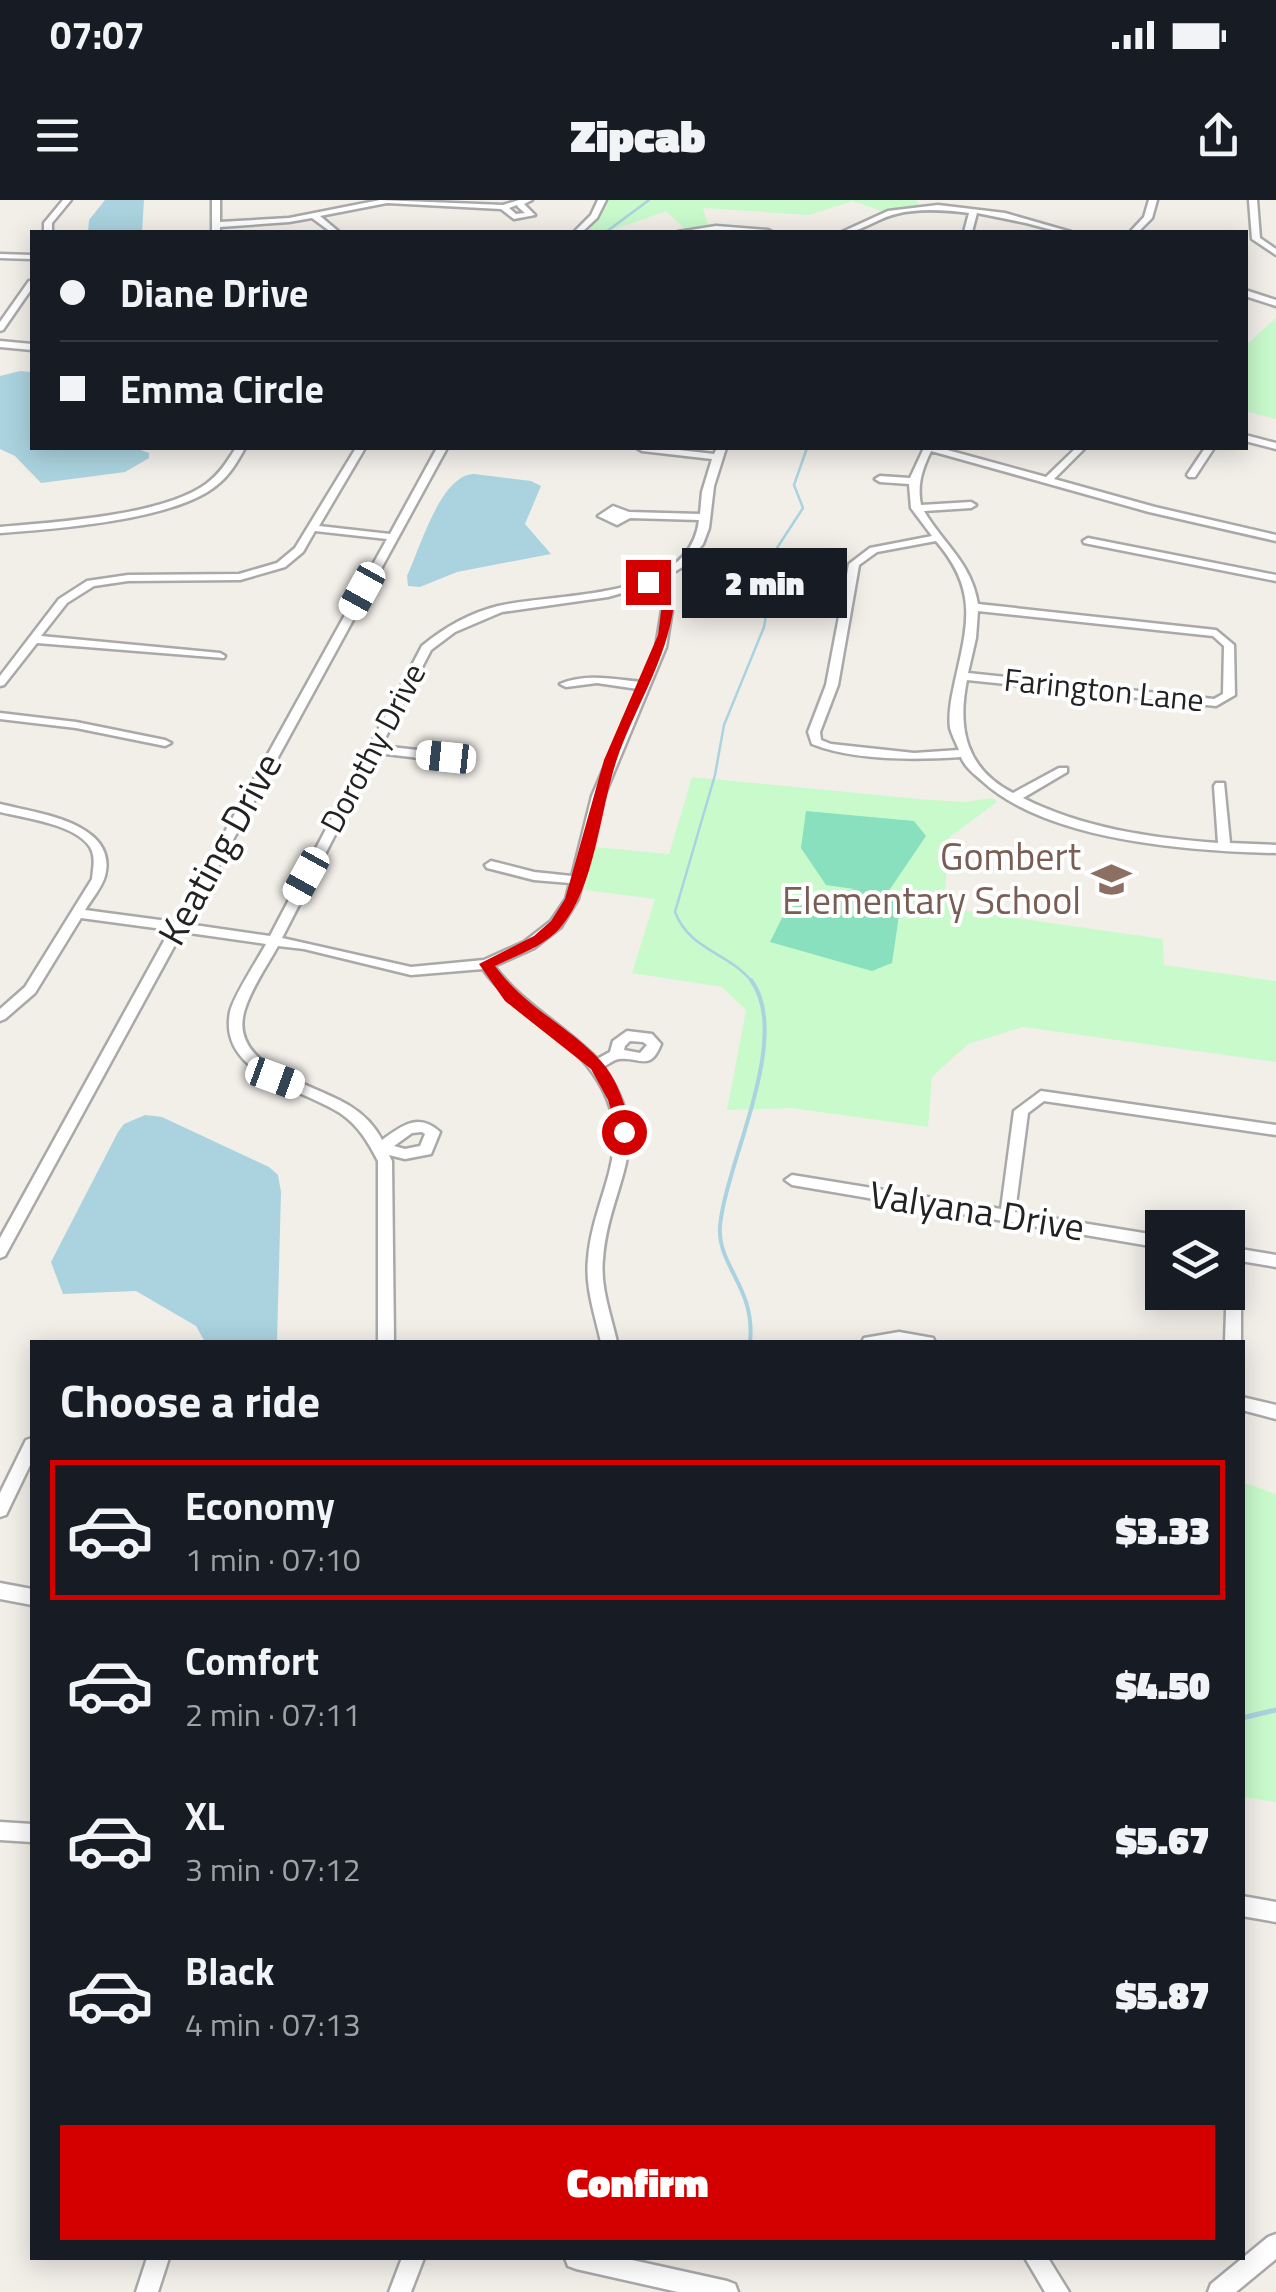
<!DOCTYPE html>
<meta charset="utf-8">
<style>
:root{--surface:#171b24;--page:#242831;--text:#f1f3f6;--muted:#9ea1a6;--line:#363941;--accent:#d40000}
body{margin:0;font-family:"Titillium Web",sans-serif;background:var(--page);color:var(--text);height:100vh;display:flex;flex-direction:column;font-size:38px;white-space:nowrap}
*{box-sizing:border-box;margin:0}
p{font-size:32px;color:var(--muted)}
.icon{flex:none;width:55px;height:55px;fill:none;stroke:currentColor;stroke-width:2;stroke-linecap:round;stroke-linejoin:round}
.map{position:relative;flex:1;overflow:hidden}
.details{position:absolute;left:30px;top:1140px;width:1215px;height:920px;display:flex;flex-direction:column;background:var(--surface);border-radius:0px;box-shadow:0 5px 25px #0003}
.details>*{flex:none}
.guide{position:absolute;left:30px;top:30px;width:1218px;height:220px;border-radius:0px;box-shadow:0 5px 25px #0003;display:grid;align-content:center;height:220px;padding:0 30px;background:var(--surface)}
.tools{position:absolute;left:1145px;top:1010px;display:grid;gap:20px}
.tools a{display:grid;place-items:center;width:100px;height:100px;border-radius:0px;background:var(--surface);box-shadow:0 5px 25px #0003;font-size:50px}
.end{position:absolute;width:45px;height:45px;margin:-22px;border:12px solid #d40000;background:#fff;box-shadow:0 0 0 5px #fff}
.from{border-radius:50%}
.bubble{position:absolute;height:70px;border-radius:0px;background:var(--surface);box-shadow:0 5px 25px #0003;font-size:32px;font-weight:800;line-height:70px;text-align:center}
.car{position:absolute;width:30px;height:60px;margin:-30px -15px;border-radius:12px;box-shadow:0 0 8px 2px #0007;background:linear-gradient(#fff 24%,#345 0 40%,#fff 0 76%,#345 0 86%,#fff 0)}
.guide b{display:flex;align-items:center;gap:35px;height:95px;font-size:38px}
.guide b+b{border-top:2px solid var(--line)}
.guide i{width:25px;height:25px;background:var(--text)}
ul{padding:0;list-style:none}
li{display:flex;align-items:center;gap:30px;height:140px;margin:0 20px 15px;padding:0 10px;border:5px solid transparent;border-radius:0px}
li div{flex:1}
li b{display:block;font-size:38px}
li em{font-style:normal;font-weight:800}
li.selected{border-color:var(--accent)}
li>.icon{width:90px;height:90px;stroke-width:1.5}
h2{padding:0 30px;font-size:45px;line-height:120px}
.action{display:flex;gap:20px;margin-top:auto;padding:20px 30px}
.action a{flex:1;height:115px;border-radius:0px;background:var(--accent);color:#fff;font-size:40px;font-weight:800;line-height:115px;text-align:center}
.status{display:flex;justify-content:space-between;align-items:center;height:70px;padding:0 50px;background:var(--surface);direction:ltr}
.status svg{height:28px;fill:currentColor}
header{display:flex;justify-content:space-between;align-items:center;height:130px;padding:0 30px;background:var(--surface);font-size:45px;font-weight:800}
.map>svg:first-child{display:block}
</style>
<div class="status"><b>07:07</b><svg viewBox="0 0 49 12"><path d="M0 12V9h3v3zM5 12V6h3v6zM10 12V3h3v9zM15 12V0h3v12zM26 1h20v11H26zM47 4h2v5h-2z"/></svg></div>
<header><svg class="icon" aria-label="menu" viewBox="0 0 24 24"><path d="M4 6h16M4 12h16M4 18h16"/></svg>Zipcab<svg class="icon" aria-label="share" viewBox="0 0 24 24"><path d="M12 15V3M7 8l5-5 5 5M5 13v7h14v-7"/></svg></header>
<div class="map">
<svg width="1276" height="2092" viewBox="0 0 1276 2092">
<rect width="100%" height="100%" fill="#f2efe9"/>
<g fill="#c8facc">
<path d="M607,0H916L920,7L884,12L853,1L809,15L703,8L708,25L684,28L666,11C637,21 615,32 584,32L598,19Z"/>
<path d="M1276,118V219L1245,211V146Z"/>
<path d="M692,577L919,599L964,602L993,598L997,602L950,637L944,700L952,709L1163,739L1164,765L1276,781V862L1023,827L968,844L932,877L928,927L791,908L727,910L746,810L722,787L632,773L655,699L585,690L594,647L669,654Z"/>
<path d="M1242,1282L1276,1294V1602L1243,1597Z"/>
</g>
<path fill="#88e0be" d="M806,611L914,621L926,636L888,692L902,695L892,763L872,771L770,742L787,708L854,689L826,685L801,648Z"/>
<g fill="#aad3df">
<path d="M105,0H144L142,32H88L89,20Z"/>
<path d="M20,171L32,172V248H135L149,253V258L125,272L41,283L15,256L0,249V176Z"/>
<path d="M474,274L531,281L541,286L525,324L551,354L457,372L420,387L408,386L407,376C420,349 440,275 474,274Z"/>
<path d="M145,915L162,917L269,967L278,975L281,992L277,1142H205L196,1126L136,1091L63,1094L51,1062L118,932L124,924Z"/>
</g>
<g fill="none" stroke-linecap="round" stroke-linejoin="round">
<g stroke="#aad3df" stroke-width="2.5">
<path d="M606,32L649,0"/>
<path d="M753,783C729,752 690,751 675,712L715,575L724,525L764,427L777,348L803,308L794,285L807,248"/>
</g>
<path stroke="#aad3df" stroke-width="4" d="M750,1142C756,1088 717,1066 720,1026C726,961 793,837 751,780"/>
<path stroke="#aad3df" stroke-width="5" d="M1242,1518L1276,1510"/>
<defs>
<g id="minor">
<path d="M63,0H71L52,23V32H44V23Z"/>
<path d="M212,0H220V22L289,18L380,0L503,5L519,0H532L524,4L535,15L514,19L501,9L387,3L320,16L339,32H331L312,18L289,22L220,27V32H212ZM517,5L518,7L525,13L516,14L509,8Z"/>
<path d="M598,0H606L597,18L582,32H574L591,15Z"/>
<path d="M1149,0H1157L1152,18L1138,32H1130L1144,17Z"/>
<path d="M1249,0H1257L1260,38L1276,49V55L1252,39Z"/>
<path d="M938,5L1005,13L1071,32H1060L1026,23L977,13L972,32H964L969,13C945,10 919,8 896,14C877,18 861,33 842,32L888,11Z"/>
<path d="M716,26L768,30L772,32H678Z"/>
<path d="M0,54L32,55V59L0,58Z"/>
<path d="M29,81H32V88L3,130L0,131V122Z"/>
<path d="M1245,90L1276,100V106L1245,96Z"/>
<path d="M0,141L32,144V150L0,147Z"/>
<path d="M1245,235L1276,243V249L1245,241Z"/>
<path d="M236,248H245C237,262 230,275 217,285C176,320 55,329 0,333V327C55,322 162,316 206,284C220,274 227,261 236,248Z"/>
<path d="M356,248H365L319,326L390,334L437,248H447L187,724L270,736L422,446C445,427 470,413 498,406C557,392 690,402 699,320L630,318L617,325L598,316L613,306L629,312L700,314L702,292L712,259L642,251L637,248H662L714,254L717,248H726L714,286L709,328L703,344L686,365L655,383L673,404L666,447L604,596L578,699L561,727L534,748L494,766C522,804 564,825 597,859L610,852L613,841L627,831L652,834L661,844C650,873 639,856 619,859C613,860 609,864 603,867C658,944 609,982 603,1059C600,1087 611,1115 617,1142H601C595,1115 585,1087 588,1059C593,994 638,945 598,881C571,835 515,814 483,769L411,775L304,749L278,746C267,766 252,787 245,809C226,867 314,883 350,906C363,914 375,926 382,940C402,926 418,912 440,932L431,954L405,959L389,955L392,961L394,1142H378V961C368,942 359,926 340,913C302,888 218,875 230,812C234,795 257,761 266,744L182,732L5,1056L0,1058V1038L170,730L81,718L35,793L5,819L0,821V809L25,787L92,679C93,668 96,657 90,647C75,624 25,618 0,612V604C35,613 119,622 105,676C102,687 92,699 85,710L175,722L387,339L315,331L303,352L285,367L240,380L128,381L94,386L67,403L41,436L220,453L225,456L224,458L37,443L4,485L0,486V476L59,399L87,381L128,375L239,374L277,363L295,348ZM646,386L663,404L656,447L641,482C614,479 585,473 560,484L566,487L597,483L638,489L592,596L572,676L534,672L491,661L485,665L487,668L534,680L570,683L566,699L551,721L524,742L484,760L411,767L282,738L377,553L445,561L451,557L445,553L381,546L431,450L455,432L502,412L608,397ZM630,841L643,842L647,845L640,853L624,850L625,846ZM422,932L425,934L420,946L405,949L394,946L412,933Z"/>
<path d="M924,248H940L1046,277L1076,248H1085L1054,279L1155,307L1276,335V341L1149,312L931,251C922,270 917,284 921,305L971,302L976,305L971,308L924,311C944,345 971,362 978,404L1216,430L1234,445L1235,495L1216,506L967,480C957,529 966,569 1013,593L1059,568H1067V572L1023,598C1082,628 1151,638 1218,643L1214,586L1216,583H1224L1230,643L1276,645V653C1189,651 1046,641 981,580C973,573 965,567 961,557C916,560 855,561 812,544L808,532L826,485L849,364L870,348L932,336L911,308L909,284L880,282L875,279L880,276L910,278ZM936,341C978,390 968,423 955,481C952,495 948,513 950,528C952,535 956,543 959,550L914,553L831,544L821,540L820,532L838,485L859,365L877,352ZM978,411L1213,436L1224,446L1223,494L1214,499L968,473L976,438Z"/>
<path d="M1205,248H1214L1195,277H1189L1187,275Z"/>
<path d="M1088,338L1276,375V381L1084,343L1083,341Z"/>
<path d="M0,513L76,522L165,540L171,543L165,546L76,528L0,519Z"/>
<path d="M1041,891L1276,925V935L1044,901L1028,913L1015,1012L1162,1036V1048L792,985L785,980L792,975L1001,1009L1014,911Z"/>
<path d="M1228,1047L1276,1055V1067L1241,1061V1142H1225Z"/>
<path d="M899,1132L933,1138L935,1142H862L864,1138Z"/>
<path d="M1242,1197L1276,1205V1219L1242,1210Z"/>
<path d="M32,1238V1261L6,1315L0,1317V1293L26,1240Z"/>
<path d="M0,1383L32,1389V1405L0,1399Z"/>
<path d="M0,1622L32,1624V1642L0,1640Z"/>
<path d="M1242,1696L1276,1702V1722L1242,1716Z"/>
<path d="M1276,2034V2059L1236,2092H1208L1211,2084L1268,2037Z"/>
<path d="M147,2058H169L158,2092H136Z"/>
<path d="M402,2058H424L411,2092H389Z"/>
<path d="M565,2058H623L727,2081L735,2084L738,2092H678L576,2069L568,2066Z"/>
<path d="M1025,2058H1048L1069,2092H1045Z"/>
</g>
</defs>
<use href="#minor" stroke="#a9a9a9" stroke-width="5"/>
<use href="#minor" fill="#fff" fill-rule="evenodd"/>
</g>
<path fill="#d40000" d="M648,378L674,404C667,461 634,508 616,562C600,611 595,687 561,727C544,747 517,755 495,766C527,809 566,824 600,860C618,879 626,908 632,932L624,938L617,932L608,900L591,869L505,801L479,764L534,736L551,721L565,699L604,560L658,435L662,404L642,382Z"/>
<defs>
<symbol id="school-bare" viewBox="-9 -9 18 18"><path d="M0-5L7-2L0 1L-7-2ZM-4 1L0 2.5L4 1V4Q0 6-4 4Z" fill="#8d6e63" stroke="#fff" stroke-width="2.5" paint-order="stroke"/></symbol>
</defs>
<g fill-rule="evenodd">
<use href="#school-bare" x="1084" y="652" width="55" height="55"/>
</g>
<g text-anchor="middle" stroke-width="8" stroke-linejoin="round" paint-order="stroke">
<g font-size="32" fill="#222" stroke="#fff">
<text transform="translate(1104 490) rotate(6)" y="11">Farington Lane</text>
<text transform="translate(373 548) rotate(-62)" y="11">Dorothy Drive</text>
</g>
<g font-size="38" fill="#222" stroke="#fff">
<text transform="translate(220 649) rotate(-61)" y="13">Keating Drive</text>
<text transform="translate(977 1011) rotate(9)" y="13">Valyana Drive</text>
</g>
<g font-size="38" fill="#785e54" stroke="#fff" text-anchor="end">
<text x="1081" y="670">Gombert<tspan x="1081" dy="44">Elementary School</tspan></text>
</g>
</g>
</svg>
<div class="tools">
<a><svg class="icon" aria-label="layers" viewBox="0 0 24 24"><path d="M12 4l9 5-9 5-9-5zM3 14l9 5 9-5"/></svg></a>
</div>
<i class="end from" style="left:624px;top:932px"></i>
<i class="end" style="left:648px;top:382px"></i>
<div class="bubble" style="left:682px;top:348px;width:165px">2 min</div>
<i class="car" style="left:362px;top:391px;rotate:209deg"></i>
<i class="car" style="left:446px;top:557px;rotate:276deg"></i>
<i class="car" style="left:306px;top:676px;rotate:209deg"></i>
<i class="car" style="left:275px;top:878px;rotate:110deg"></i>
<div class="guide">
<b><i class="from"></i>Diane Drive</b>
<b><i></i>Emma Circle</b>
</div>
<section class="details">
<h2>Choose a ride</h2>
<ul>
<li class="selected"><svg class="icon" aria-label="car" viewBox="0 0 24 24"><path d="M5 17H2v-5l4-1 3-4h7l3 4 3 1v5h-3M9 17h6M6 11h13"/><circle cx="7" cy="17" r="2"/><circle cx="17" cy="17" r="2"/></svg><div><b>Economy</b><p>1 min · 07:10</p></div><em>$3.33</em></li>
<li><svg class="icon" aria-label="car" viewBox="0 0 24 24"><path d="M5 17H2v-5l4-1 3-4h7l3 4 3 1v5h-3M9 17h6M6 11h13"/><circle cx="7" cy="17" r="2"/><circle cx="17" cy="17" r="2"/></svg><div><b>Comfort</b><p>2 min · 07:11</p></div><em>$4.50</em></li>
<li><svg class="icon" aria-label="car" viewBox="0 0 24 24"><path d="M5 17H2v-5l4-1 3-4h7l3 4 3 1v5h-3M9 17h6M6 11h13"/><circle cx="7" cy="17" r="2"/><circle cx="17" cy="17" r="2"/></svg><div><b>XL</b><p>3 min · 07:12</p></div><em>$5.67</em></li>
<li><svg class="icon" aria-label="car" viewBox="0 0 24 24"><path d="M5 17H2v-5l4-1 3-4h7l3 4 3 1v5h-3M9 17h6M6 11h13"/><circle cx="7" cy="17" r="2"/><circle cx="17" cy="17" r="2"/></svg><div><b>Black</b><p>4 min · 07:13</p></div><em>$5.87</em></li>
</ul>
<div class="action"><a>Confirm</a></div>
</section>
</div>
